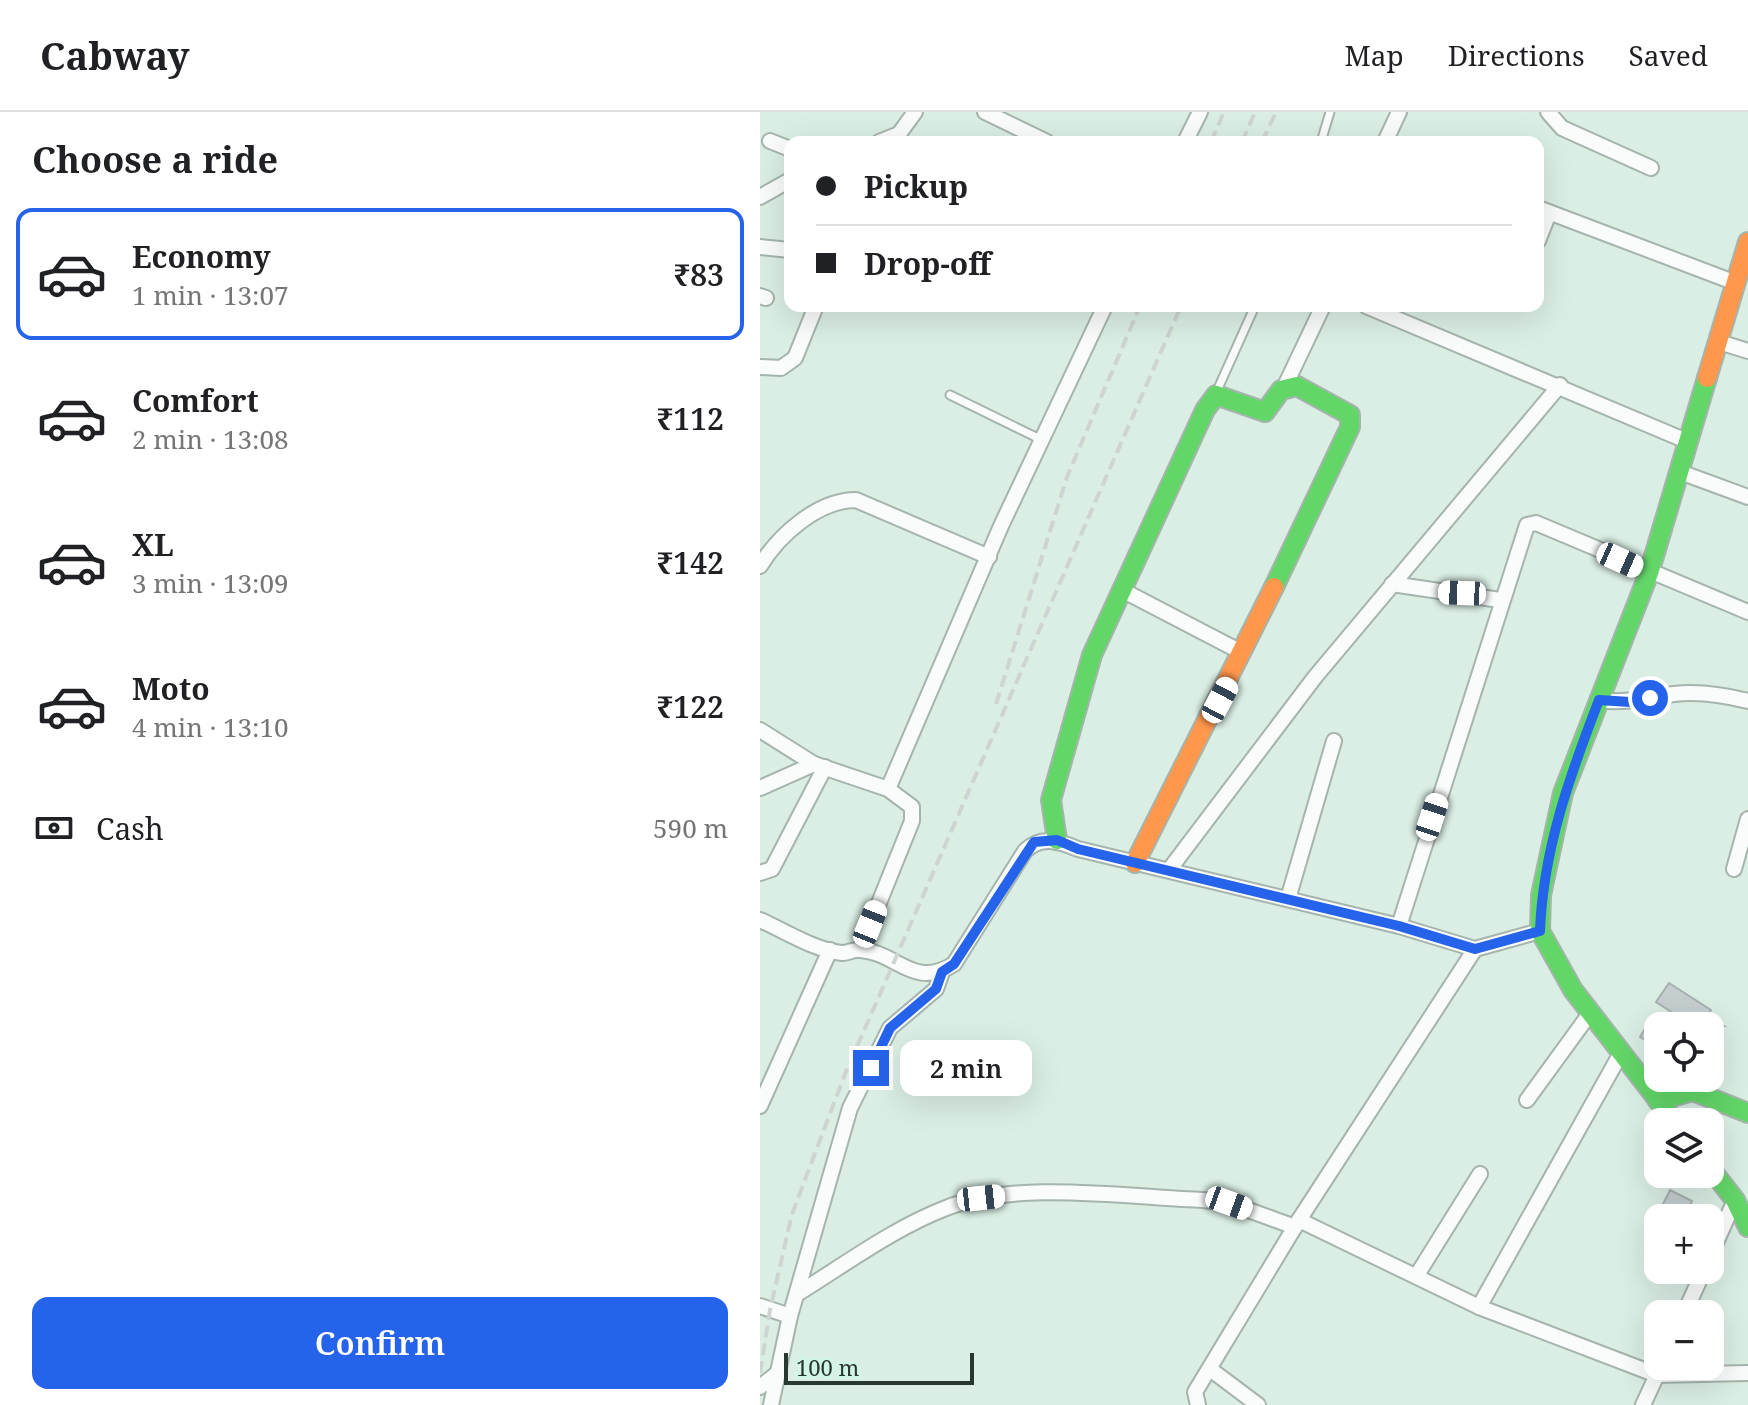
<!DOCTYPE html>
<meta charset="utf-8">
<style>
:root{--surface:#fff;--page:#f6f6f6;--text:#202124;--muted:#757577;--line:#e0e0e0;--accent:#2563eb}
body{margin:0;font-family:"Noto Serif",serif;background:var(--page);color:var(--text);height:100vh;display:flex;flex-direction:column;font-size:30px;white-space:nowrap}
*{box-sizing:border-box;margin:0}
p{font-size:26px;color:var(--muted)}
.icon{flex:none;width:44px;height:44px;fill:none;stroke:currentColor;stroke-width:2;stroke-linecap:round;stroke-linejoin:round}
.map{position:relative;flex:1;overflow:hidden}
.drawer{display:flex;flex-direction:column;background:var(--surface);width:760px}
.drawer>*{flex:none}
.top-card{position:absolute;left:24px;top:24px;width:760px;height:176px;border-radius:16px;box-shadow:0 8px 32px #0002;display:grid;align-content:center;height:176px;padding:0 32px;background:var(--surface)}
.tools{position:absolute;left:884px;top:900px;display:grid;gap:16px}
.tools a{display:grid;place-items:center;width:80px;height:80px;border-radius:16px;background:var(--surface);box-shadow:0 8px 32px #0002;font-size:40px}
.scale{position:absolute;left:24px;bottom:20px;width:190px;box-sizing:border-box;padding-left:8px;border:4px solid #293731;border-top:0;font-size:22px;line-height:28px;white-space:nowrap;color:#293731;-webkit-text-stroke:6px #d2f6e5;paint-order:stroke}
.end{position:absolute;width:36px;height:36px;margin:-18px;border:10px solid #2563eb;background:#fff;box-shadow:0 0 0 4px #fff}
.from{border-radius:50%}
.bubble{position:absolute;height:56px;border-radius:16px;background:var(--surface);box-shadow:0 8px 32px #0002;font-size:26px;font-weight:600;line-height:56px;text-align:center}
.car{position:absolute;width:24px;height:48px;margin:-24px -12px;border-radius:10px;box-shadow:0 0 6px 2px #0007;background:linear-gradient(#fff 24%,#345 0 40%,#fff 0 76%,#345 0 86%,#fff 0)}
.top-card b{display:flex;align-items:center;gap:28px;height:76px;font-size:30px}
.top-card b+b{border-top:2px solid var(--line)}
.top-card i{width:20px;height:20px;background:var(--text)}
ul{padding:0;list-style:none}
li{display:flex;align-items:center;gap:24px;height:132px;margin:0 16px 12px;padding:0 16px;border:4px solid transparent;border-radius:16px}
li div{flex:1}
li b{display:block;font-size:30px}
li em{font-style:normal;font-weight:600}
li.on{border-color:var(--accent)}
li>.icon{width:72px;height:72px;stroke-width:1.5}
h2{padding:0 32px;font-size:36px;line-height:96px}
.pay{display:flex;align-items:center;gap:20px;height:88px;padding:0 32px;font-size:30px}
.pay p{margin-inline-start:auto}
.button{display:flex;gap:16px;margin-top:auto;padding:16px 32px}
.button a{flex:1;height:92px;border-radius:16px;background:var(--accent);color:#fff;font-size:32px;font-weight:600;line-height:92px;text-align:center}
header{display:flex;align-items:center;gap:48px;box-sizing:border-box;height:112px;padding:0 40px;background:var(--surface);border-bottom:2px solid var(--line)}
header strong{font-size:38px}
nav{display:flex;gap:44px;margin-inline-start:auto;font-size:28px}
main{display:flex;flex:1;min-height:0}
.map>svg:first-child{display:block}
</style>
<header>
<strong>Cabway</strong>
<nav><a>Map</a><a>Directions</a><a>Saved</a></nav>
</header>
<main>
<section class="drawer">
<h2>Choose a ride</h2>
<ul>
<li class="on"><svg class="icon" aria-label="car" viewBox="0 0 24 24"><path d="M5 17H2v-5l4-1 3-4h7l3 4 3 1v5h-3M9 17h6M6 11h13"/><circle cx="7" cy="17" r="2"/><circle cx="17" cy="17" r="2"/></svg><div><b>Economy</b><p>1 min · 13:07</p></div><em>₹83</em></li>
<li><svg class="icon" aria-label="car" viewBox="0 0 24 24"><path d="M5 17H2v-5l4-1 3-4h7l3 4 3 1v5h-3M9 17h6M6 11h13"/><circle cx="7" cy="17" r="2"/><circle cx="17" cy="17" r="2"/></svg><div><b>Comfort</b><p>2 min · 13:08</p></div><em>₹112</em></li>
<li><svg class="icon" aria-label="car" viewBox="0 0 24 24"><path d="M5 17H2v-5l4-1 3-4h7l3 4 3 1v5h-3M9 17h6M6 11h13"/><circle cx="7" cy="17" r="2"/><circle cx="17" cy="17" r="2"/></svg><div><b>XL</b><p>3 min · 13:09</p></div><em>₹142</em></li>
<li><svg class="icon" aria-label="car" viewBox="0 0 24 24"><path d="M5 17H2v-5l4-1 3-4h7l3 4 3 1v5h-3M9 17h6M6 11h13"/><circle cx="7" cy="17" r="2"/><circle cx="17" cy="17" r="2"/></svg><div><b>Moto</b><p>4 min · 13:10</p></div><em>₹122</em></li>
</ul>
<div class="pay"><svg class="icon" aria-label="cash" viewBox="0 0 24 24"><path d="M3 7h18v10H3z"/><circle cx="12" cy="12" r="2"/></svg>Cash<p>590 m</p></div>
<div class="button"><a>Confirm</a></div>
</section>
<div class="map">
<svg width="988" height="1293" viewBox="0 0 988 1293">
<rect width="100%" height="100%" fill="#daeee4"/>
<g fill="#c6cfd0" stroke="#a7b0b1" stroke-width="2">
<path d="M909,871L951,898L948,903L964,914H933L896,890Z"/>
<path d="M886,915L898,922V936L880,925Z"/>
<path d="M910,1078L932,1089L924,1106L898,1102Z"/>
</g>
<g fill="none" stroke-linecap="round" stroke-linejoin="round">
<defs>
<g id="lane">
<path d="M561,30L570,0"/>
<path d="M456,281L495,194"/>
<path d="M190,283L282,328"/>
</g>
<g id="street">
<path d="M225,0L287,30"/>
<path d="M788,0L802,16L891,56"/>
<path d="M10,29L30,37"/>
<path d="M119,30L139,22L155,0"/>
<path d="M425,30L440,0"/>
<path d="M625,30L639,0"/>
<path d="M0,85L30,68"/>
<path d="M778,96L976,171"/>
<path d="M778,129L789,101"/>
<path d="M0,135L30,138"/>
<path d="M0,184L6,186"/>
<path d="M606,194L929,330"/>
<path d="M959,230L988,239"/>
<path d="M0,255L21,256L35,246L56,194"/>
<path d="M524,276L563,194"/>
<path d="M920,360L988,385"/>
<path d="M0,454C19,423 58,388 96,388L229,445"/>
<path d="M632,472L740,488"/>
<path d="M362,478L483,541"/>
<path d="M839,588C866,592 888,585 914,582C938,579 964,583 988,589"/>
<path d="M0,618L54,652L128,677L152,695V709L100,838"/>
<path d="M0,676L54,652"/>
<path d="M128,677L241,414L345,194"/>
<path d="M974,757L988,707"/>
<path d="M409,758L555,565L800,273"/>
<path d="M0,761L12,757L65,655"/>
<path d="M528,787L574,629"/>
<path d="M0,808C25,819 54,838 82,841C88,841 94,837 100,838C137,840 153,878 194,852L265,739C281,723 299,729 318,737L639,814L715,837L780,819"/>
<path d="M639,814L767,413L776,411L988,500"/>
<path d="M767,988L831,900"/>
<path d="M0,994L70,838"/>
<path d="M539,1108L719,1195L897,1263L988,1261"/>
<path d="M950,1144L975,1088"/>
<path d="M657,1163L720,1062"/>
<path d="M37,1182C84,1153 134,1116 186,1096C256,1068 367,1085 443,1088L469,1091L535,1115"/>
<path d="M0,1194L30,1204"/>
<path d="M719,1195L861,941"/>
<path d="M924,1202L944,1158"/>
<path d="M450,1257L498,1293"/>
<path d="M0,1275L19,1260"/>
<path d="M11,1293L30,1204L90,996L130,916L176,877L182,860"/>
<path d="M438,1293L435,1280L539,1108L715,837"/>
<path d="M883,1293L901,1254"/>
</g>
<g id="fast">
<path d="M297,728L291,688L332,543L445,298L456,283L505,300L521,278L537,274L590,303V315L514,475"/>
<path d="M898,989L933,979L988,1001"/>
<path d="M915,1010L813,878L780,819L781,783L803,681L889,461L947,266"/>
<path d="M950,1056L975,1088L988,1115"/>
</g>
<g id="slow">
<path d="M947,266L988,130"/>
<path d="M375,751L514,475"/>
</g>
</defs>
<use href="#lane" stroke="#a5b4ac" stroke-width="11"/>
<use href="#street" stroke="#a5b4ac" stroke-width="18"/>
<use href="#fast" stroke="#a5b4ac" stroke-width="22"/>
<use href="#slow" stroke="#a5b4ac" stroke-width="22"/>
<use href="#lane" stroke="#f9fcfb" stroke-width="7"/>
<use href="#street" stroke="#f9fcfb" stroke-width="14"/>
<use href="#fast" stroke="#63d668" stroke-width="18"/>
<use href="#slow" stroke="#ff974d" stroke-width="18"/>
<g stroke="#ced4d1" stroke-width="4" stroke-dasharray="12 6" stroke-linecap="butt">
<path d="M451,30L464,0"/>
<path d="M482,30L495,0"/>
<path d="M502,30L516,0"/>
<path d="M236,592L307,365L380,194"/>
<path d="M0,1261L10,1198L32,1102L85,962L421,194"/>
</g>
</g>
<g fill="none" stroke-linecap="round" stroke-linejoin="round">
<path stroke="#2563eb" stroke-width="10" d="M111,956L130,916L176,877L182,860L194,852L274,730L297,728L318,737L639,814L715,837L780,819C783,738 810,663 839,588L870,590L890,586"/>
</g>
</svg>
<div class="tools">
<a><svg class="icon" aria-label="locate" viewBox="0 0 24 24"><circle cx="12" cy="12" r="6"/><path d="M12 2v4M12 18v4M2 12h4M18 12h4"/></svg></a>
<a><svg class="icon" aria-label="layers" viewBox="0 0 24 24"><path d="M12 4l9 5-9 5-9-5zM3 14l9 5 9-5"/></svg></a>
<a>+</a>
<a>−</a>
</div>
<div class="scale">100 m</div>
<i class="end from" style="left:890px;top:586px"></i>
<i class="end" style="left:111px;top:956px"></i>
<div class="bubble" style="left:140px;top:928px;width:132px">2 min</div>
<i class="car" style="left:860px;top:448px;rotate:114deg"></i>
<i class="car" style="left:702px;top:481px;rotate:272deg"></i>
<i class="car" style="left:460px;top:588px;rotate:28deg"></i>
<i class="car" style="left:672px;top:705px;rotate:18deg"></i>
<i class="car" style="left:110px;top:812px;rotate:22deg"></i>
<i class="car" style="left:221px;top:1086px;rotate:84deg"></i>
<i class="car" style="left:469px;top:1091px;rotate:110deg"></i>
<div class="top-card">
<b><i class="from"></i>Pickup</b>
<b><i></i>Drop-off</b>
</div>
</div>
</main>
